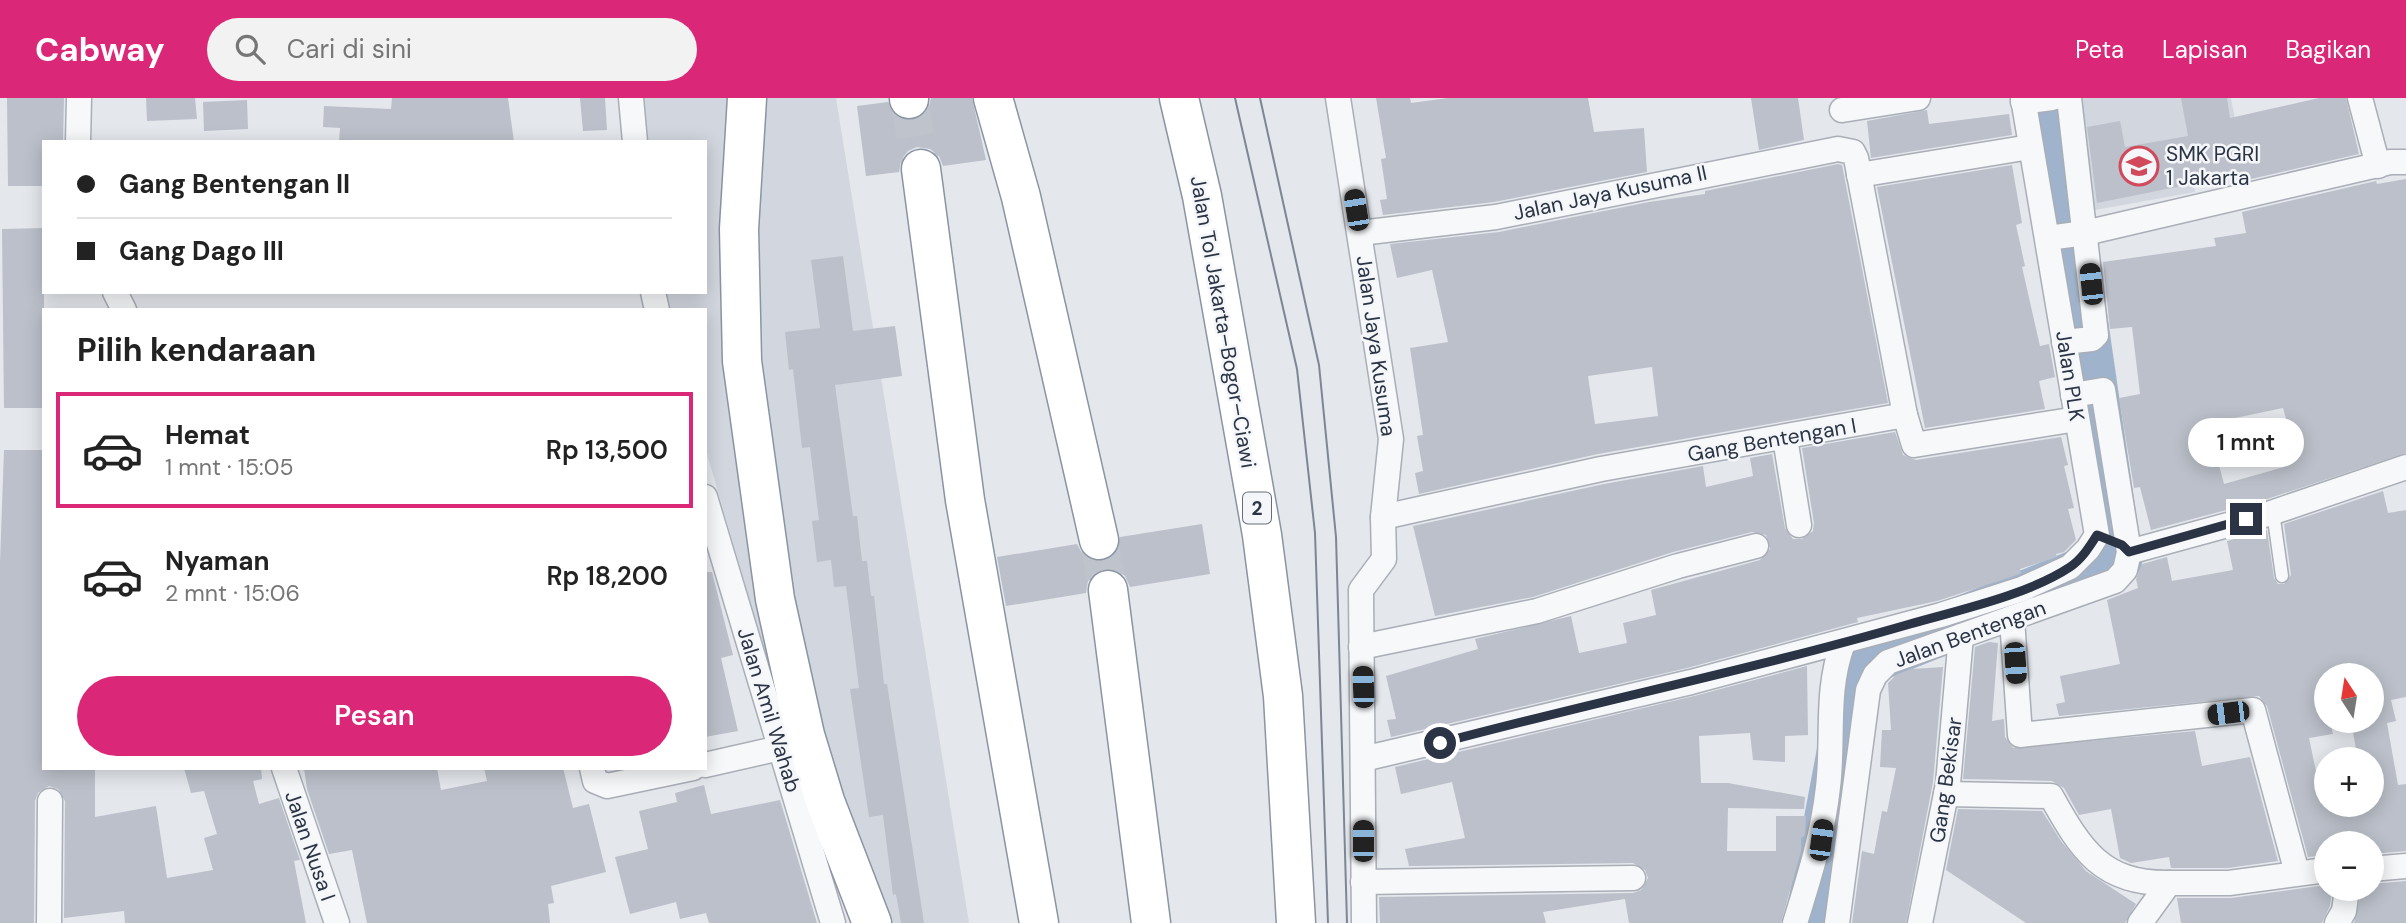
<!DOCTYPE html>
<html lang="id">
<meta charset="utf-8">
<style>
:root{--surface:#fff;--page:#f2f2f2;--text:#222;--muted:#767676;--line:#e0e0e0;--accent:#db2777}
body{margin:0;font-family:"DM Sans",sans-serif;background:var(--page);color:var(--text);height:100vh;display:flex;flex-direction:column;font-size:26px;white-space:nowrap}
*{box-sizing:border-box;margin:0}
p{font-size:23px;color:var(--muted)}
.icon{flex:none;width:38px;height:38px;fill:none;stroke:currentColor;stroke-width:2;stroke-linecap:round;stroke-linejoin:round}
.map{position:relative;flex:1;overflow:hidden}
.sheet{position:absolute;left:42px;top:210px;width:665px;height:462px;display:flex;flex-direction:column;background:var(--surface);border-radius:0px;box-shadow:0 4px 18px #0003}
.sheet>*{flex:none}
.guide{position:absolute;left:42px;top:42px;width:665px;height:154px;border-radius:0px;box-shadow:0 4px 18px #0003;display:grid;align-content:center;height:154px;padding:0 35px;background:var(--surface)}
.needle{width:46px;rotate:348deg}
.tools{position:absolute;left:2314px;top:565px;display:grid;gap:14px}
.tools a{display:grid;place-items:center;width:70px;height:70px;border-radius:50%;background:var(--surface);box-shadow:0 4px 18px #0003;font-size:35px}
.end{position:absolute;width:32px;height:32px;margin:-16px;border:9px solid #2b3445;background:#fff;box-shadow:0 0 0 4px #fff}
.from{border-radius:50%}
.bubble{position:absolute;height:49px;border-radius:24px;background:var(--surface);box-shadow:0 4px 18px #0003;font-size:23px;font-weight:600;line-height:49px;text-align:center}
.car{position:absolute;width:21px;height:42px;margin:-21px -10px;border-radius:9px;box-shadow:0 0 5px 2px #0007;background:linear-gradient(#222 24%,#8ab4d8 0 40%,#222 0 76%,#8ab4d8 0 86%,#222 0)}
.guide b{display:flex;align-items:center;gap:24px;height:66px;font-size:26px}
.guide b+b{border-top:2px solid var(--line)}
.guide i{width:18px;height:18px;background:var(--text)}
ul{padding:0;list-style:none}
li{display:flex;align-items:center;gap:21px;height:116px;margin:0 14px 10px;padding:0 21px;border:4px solid transparent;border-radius:0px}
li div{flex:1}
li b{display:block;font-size:26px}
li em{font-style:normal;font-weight:600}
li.active{border-color:var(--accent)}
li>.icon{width:63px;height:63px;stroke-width:1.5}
h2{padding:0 35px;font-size:32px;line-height:84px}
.action{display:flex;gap:14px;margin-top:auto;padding:14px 35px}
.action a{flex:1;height:80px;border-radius:42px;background:var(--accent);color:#fff;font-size:28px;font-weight:600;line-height:80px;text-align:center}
header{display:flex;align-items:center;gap:42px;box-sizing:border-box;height:98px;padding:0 35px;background:var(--accent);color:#fff}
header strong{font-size:33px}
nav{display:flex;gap:38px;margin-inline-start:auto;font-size:24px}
.search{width:490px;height:63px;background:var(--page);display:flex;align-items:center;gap:18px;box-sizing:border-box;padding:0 24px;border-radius:38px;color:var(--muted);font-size:26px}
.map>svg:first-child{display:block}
</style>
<header>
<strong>Cabway</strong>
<div class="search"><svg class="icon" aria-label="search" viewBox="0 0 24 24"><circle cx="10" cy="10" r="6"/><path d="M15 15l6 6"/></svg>Cari di sini</div>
<nav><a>Peta</a><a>Lapisan</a><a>Bagikan</a></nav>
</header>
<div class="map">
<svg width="2406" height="825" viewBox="0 0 2406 825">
<rect width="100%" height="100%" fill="#e4e7ec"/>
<g fill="#d2d6de">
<path d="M628,0H836L969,825H853L852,822L763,547L705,349V212H665L660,194H705V44H635Z"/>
<path d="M2075,0H2231L2237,33L2186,42L2195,94L2095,112Z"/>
</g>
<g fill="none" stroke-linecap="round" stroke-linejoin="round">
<path stroke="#9fb4cc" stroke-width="51" d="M1810,825L1859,565L2117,461L2050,0"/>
</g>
<g fill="#bbc0ca" fill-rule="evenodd">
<path d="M7,0H64L63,44H44V88H8Z"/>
<path d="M146,0H195L197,21L147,23Z"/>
<path d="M392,0H508L514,44H339L340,30L323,29L324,8L391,11Z"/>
<path d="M580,0H605L607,32L583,33Z"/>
<path d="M931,0H972L986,62L943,68L939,58L930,51L917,49L908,53L901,62L899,74L866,78L857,8L888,4L898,20L910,23L919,20L928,12Z"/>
<path d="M1376,0H1410L1411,5L1448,0H1588L1594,34L1644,30L1647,74L1494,104L1383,117L1380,102L1387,101L1381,61L1386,60Z"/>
<path d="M1751,0H1798L1804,42L1759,52Z"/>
<path d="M2181,0H2227L2230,20L2319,0H2346L2359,56L2238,84L2236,77L2097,105L2087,29L2120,23L2125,49L2188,38Z"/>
<path d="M247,2L248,31L204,33L203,4Z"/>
<path d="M1927,12L1929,26L2009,16L2012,37L1871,60L1867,23Z"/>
<path d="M1838,66L1842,67L1888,305L1598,356L1419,396L1415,375L1423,373L1417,338L1423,337L1410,250L1448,244L1432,172L1397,180L1390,146L1499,134L1649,104L1705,96V93ZM1652,269L1658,318L1595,326L1588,278Z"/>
<path d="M2012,67L2022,125L2016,127L2025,168L2022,169L2040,248L2049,246L2055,279L2039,283L2045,311L1925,330L1877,89Z"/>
<path d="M2406,81V355L2264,402L2151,432L2140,389L2134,390L2119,300L2140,296L2132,229L2110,231L2103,164L2216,148L2214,140L2246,135L2242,114L2376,83L2377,86ZM2283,310L2295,352L2281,356L2284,369L2224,386L2212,341L2233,336L2230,321Z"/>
<path d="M44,130V310H4L2,131Z"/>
<path d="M843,158L853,233L895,228L902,278L835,287L853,418H857L862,463H867L871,498H874L884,586H887L924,825H901L896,796L893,797L883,717L869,719L850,591L859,590L846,488L834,489L831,462L817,464L812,423L819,422L810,349L802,350L793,271L789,272L785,234L820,230L811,162Z"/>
<path d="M1895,334L1903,357L1916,362L2061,339L2068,367L2064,368L2074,410L2068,411L2076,442L2064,454L2056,456L2057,459L2020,471L2021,475L2017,477L1937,503L1857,520L1858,524L1687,570L1391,639L1387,622L1396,621L1386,578L1478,551L1475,541L1571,518L1579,555L1627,545L1623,525L1656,517L1651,492L1760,462L1770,451L1766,437L1752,434L1673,454L1533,499L1435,518L1413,428L1604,386L1703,368L1706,389L1753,378L1750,360L1772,356L1785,430L1793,441H1802L1813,433L1814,425L1802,350Z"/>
<path d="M4,352H44V671L95,672V719L156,708L167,780L213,772L204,740L217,736L204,693L191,695L184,670H261L262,681L253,683L259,706L279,700L300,762L294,763L306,825H125L124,813L64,820L65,703L58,691L49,688L38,695L35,703L34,825H0V465Z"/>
<path d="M2383,393L2388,415L2406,412V599L2391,602L2396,623L2387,625L2398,687L2406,686V753L2371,756V746H2326V757L2308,759L2267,608L2259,598L2059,618L2056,606L2065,604L2060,578L2120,566L2107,502L2138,490L2136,481L2142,466L2167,459L2172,483L2233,472L2227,443L2267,432L2274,480L2278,486H2284L2291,477L2284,426ZM2322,578H2371V623H2351L2358,662H2371V707H2323L2309,640L2333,636L2330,623H2326Z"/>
<path d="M1202,426L1210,476L1130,489L1125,478L1117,472L1105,470L1094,475L1088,483L1086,495L1006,508L997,459L1077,446L1083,457L1093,463H1103L1114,458L1120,439Z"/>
<path d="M705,474H712L733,557L721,560L738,633L705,639Z"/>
<path d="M1989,544L1998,545L1992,623L2004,621L2005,639L2013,650L2195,633L2202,668L2250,659L2278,763L2228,770H2171L2169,759L2131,765L2120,760L2111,711L2079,717L2064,690L2052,683L1963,681L1975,549Z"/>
<path d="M1807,568L1808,637L1785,638V664L1753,662L1750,635L1699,638L1701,685H1728L1805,699L1804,711L1728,710L1727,753H1776V718H1806L1805,737L1801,740V753L1781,825H1629L1625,801L1543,814L1546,825H1380L1379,799L1633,795L1641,792L1648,780L1645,772L1633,765L1409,768L1405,751L1465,740L1452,684L1401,696L1395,669L1694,598Z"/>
<path d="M1943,569L1933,684L1906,825H1852L1862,753L1874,756L1882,713L1887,714L1896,670L1880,669L1882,632H1891L1888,585L1896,577L1911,571Z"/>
<path d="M304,670H437L441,692L487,683L484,670H563L573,710L589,706L606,774L551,788L554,805L548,806L550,825H367L352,752L329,756L307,691Z"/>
<path d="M704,687L711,716L780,702L817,825H709L706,815L680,821L676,804L630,816L615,759L648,751L639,713L677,704L675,695Z"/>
<path d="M1958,711L2042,713L2061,743L2086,773L2136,806L2125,825H2026L1946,772Z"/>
<path d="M2406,783V825H2354L2362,791H2371V786Z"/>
<path d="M2326,787V791H2332L2330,808L2322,825H2181L2177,800H2231Z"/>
</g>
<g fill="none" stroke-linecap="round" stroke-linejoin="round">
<g stroke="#bfc3cb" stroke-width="38" stroke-dasharray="38 19" stroke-linecap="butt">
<path d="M909,1L921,71"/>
<path d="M1099,442L1108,492"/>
</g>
<defs>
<path id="service" d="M2273,414L2282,478"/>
<g id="minor">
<path d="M631,0L635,44"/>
<path d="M1338,0L1391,341L1383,419L1384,461L1361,492L1364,825"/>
<path d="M2360,0L2378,68"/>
<path d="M2023,4L2052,0"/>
<path d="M1842,12L1918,0"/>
<path d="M78,44L79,0"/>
<path d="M1859,77L2030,49"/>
<path d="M1360,135L1496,119L1838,51L1853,54L1856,60L1905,317L1601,371L1383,419"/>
<path d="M2048,140L2085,135L2390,64H2406"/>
<path d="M115,194L124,212"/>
<path d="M653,194L657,212"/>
<path d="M2064,244L2092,241L2096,237L2069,0"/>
<path d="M1905,317L1914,347L2077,321"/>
<path d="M1785,340L1799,427"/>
<path d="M705,399L833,825"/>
<path d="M2129,454L2268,416L2406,369"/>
<path d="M2012,521L2020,637L2253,612L2297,775"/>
<path d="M1361,549L1537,513L1678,468L1756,448"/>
<path d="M1363,661L1691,584L1941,517L2022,491L2070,469L2088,451L2097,437L2023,0"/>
<path d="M705,667L780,650"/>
<path d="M284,670L337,825"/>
<path d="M592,670L595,683L607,688L693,670"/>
<path d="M1946,696L2051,698C2081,752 2102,786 2169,785"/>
<path d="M2371,771L2406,768"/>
<path d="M1363,784L1633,780"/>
<path d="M49,825L50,703"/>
<path d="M1795,825C1809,780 1823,736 1828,689C1834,640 1825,593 1843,545"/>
<path d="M1837,825L1868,592L1875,577L1888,564L2115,483L2125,472L2129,454L2103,292L2073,297"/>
<path d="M1920,825L1948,686L1961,538"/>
<path d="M2140,825L2169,785H2229L2326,772"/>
<path d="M2337,825L2344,813L2347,791"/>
</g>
<g id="motorway">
<path d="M747,0L739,131L742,263L775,501L805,637L825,703L872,825"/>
<path d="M993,0L1021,99L1099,442"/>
<path d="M1179,0L1202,98L1262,437L1283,598L1296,825"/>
<path d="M909,1V0"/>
<path d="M921,71L965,402L1039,825"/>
<path d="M1108,492L1151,825"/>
</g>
</defs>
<use href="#service" stroke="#a9aeb7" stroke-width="15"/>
<use href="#minor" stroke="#a9aeb7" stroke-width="27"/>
<use href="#motorway" stroke="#8b94a3" stroke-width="41"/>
<use href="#service" stroke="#f7f8fa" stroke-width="12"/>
<use href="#minor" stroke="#f7f8fa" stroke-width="24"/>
<use href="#motorway" stroke="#fff" stroke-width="38"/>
<g stroke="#7d8696" stroke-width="2">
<path d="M1235,0L1297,271L1315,435L1328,825"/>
<path d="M1260,0L1319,267L1336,439L1347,825"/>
</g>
</g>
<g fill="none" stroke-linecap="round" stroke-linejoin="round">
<path stroke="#2b3445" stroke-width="9" d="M1440,645C1596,603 1755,571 1910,526C1959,512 2028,497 2070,469C2082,461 2090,448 2097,437L2122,447L2129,454L2246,421"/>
</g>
<defs>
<symbol id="school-ring" viewBox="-11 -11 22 22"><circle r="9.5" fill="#f4f6f9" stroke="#d1495b" stroke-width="1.5"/><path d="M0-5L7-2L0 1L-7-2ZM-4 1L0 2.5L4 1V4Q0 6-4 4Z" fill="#d1495b"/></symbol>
</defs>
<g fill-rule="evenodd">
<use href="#school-ring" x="2117" y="46" width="44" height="44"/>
</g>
<g text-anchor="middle" stroke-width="5" stroke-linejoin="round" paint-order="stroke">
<rect fill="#f4f6f9" stroke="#676e7b" stroke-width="2" x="1243" y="394.5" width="28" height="31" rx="5"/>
<g font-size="19" font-weight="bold" fill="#2b3445">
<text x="1257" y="417">2</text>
</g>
<g font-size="21" fill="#2b3445" stroke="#f4f6f9" text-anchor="start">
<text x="2166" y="63">SMK PGRI<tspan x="2166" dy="24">1 Jakarta</tspan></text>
</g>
<g font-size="21" fill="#2b3445" stroke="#f4f6f9">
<text transform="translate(1610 95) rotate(-12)" y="7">Jalan Jaya Kusuma II</text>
<text transform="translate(1223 224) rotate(80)" y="7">Jalan Tol Jakarta–Bogor–Ciawi</text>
<text transform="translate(1376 248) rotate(82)" y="7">Jalan Jaya Kusuma</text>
<text transform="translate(2070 278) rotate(81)" y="7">Jalan PLK</text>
<text transform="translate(1772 342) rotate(-10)" y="7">Gang Bentengan I</text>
<text transform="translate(1970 536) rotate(-20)" y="7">Jalan Bentengan</text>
<text transform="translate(769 612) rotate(73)" y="7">Jalan Amil Wahab</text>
<text transform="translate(1946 682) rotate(-82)" y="7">Gang Bekisar</text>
<text transform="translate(310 748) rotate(71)" y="7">Jalan Nusa I</text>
</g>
</g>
</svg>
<div class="tools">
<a><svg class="needle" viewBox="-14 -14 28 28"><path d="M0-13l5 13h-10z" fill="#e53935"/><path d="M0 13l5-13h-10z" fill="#767676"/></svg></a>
<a>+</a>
<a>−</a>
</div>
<i class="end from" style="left:1440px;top:645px"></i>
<i class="end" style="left:2246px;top:421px"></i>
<div class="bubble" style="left:2188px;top:320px;width:116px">1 mnt</div>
<i class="car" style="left:1356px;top:112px;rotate:351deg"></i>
<i class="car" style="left:2091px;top:186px;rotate:354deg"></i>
<i class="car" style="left:2015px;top:565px;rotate:176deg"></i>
<i class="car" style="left:1363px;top:589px;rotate:358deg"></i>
<i class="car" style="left:2228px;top:615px;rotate:263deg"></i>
<i class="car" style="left:1821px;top:742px;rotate:8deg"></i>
<i class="car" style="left:1363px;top:743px;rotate:0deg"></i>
<div class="guide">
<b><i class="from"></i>Gang Bentengan II</b>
<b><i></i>Gang Dago III</b>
</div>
<section class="sheet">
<h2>Pilih kendaraan</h2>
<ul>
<li class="active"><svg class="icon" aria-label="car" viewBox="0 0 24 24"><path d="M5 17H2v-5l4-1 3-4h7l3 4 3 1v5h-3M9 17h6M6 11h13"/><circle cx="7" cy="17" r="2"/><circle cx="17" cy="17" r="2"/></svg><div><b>Hemat</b><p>1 mnt · 15:05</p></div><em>Rp 13,500</em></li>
<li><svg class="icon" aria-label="car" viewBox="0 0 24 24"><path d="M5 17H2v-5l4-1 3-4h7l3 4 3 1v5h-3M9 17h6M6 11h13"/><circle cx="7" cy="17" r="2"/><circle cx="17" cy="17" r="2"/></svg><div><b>Nyaman</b><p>2 mnt · 15:06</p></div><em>Rp 18,200</em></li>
</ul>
<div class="action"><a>Pesan</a></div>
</section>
</div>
